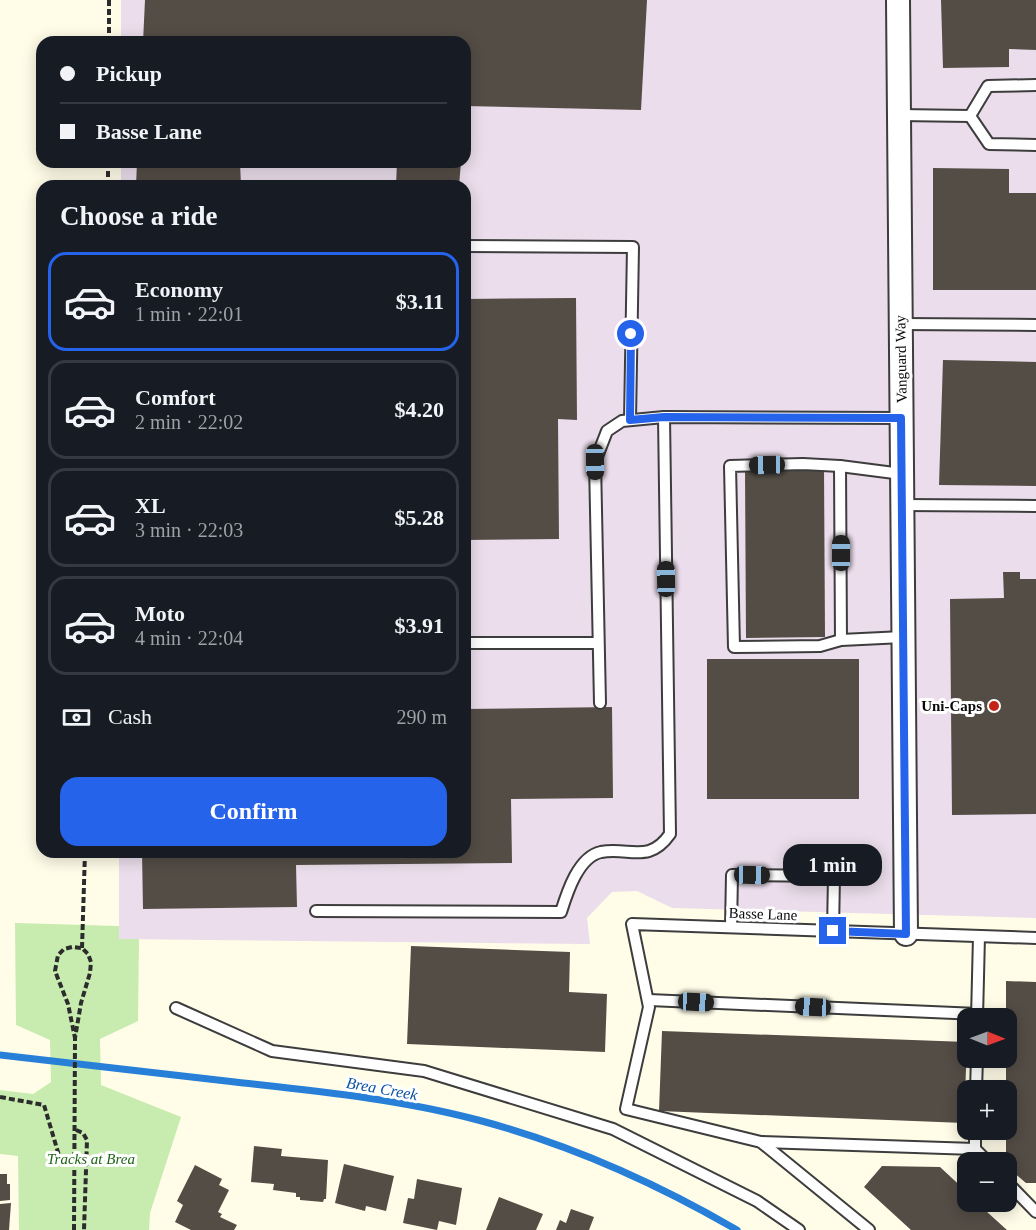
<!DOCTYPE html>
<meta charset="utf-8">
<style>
:root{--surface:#171b24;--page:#242831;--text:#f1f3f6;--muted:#9ea1a6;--line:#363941;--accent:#2563eb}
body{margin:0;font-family:"Times New Roman",serif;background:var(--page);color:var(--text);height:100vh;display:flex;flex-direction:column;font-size:22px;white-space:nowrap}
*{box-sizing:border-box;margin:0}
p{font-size:20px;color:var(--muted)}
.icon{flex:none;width:33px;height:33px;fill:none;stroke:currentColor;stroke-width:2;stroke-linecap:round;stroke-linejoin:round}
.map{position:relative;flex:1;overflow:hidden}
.sheet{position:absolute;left:36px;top:180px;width:435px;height:678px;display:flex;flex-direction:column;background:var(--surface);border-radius:18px;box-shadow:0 3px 15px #0003}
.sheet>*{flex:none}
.top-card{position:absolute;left:36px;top:36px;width:435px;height:132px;border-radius:18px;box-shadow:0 3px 15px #0003;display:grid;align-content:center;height:132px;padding:0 24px;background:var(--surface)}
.needle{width:39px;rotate:91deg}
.buttons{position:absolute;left:957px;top:1008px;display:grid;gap:12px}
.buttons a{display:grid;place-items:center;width:60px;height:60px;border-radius:12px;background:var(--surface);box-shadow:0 3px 15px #0003;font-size:30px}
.end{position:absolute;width:27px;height:27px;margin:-14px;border:8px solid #2563eb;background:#fff;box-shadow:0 0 0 3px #fff}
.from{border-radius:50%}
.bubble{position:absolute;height:42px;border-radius:18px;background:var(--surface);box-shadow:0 3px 15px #0003;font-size:20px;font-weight:700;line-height:42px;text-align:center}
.car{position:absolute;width:18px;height:36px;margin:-18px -9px;border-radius:8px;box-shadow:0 0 4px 2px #0007;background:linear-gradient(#222 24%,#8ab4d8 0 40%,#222 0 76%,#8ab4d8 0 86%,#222 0)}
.top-card b{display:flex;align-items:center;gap:21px;height:57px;font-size:22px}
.top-card b+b{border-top:2px solid var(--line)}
.top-card i{width:15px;height:15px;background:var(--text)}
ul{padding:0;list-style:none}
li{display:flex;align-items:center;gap:18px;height:99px;margin:0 12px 9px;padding:0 12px;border:3px solid var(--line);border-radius:18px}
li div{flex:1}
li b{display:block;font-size:22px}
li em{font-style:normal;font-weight:700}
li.selected{border-color:var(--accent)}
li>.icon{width:54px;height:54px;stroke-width:1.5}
h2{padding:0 24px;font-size:27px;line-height:72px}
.pay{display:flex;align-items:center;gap:15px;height:66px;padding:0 24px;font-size:22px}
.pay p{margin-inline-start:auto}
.action{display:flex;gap:12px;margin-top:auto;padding:12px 24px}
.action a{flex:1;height:69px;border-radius:18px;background:var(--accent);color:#fff;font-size:24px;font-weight:700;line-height:69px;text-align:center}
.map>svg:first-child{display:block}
</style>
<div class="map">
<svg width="1036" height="1230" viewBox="0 0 1036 1230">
<rect width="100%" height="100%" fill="#fffde8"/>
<path fill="#ebddeb" d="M121,0H1036V918L672,908L637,891L612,892L587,918L590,944L119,939V852H465V186H121V162H465V42H121Z"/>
<path fill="#c8ecaf" d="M15,923L119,926V939H139L138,1021L100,1039L101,1085L181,1117L150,1213L149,1230H19L18,1156L0,1154V1090L33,1094L51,1082L50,1040L16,1025Z"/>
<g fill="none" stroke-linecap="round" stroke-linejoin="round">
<path stroke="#287fd8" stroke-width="7" d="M0,1055C78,1064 157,1073 235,1082C316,1091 399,1099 478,1120C569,1144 656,1183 737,1230"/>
</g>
<g fill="#544d46">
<path d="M145,0H647L641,110L465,106V42H143Z"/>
<path d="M941,0H1036V50L1009,49V67L943,68Z"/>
<path d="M137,162H240L241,186H136Z"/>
<path d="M397,162H461L459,186H396Z"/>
<path d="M933,168L1009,169V193H1036V290H933Z"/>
<path d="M576,298L577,420L558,419L559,539L465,540V299Z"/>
<path d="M943,360L1036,362V486L939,485Z"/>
<path d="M824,468L825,637L746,638L745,469Z"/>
<path d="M1003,572H1020V579H1036V814L952,815L950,599L1004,598Z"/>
<rect x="707" y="659" width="152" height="140"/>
<path d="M612,707L613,798L511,799L512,863L296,865L297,907L143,909L142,852H465V709Z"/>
<path d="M411,946L570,952L569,992L607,994L605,1052L407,1044Z"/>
<path d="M1006,981L1036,982V1183H1026L1006,1166Z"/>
<path d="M662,1031L967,1042L964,1123L659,1111Z"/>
<path d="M254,1146L282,1149L281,1156L328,1160L326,1199H324L323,1202L300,1200V1197H296V1193L273,1190L274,1184L251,1182Z"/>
<path d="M344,1164L394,1176L386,1211L366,1206L365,1211L335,1203Z"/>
<path d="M195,1165L222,1179L219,1185L229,1190L218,1212L222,1214L220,1217L237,1225L234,1230H191L175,1222L183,1205L177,1201Z"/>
<path d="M882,1166L940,1167L968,1193V1202H976L1007,1230H911L864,1187Z"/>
<path d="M0,1174H7V1184H10V1200L0,1201Z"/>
<path d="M417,1179L462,1188L456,1225L439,1221L437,1230L403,1223L408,1198L414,1199Z"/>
<path d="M499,1197L543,1214L536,1230H486Z"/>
<path d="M11,1203L9,1230H0V1204Z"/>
<path d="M571,1209L594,1217L589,1230H556L560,1220L566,1223Z"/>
</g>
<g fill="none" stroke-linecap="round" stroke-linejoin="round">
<defs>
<g id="service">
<path d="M899,115L970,116L989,144L1036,145"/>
<path d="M970,116L988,86L1036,85"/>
<path d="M465,246L633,247L630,420"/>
<path d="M900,324L1036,325"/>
<path d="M840,466L841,640"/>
<path d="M902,474L840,466L803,464L730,466L734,647L820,646L841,640L903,637"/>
<path d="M902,505L1036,506"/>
<path d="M465,643H598"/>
<path d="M600,703L595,462L607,431L622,421L664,417L901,418"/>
<path d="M316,911L561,912C567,893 578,857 601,852C630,847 649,864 670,834L664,417"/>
<path d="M731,927L732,875L834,876L833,931"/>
<path d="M649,1000L978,1014"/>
<path d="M176,1008L272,1051L424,1071L613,1129L757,1201L799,1230"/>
<path d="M977,1018L979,936"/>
<path d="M976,1090L977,1058"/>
<path d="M761,1142L975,1149L988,1162"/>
<path d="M975,1149V1130"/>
<path d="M1006,1181L1036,1212"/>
<path d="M869,1230L761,1142L626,1109L649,1007L632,924L1036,938"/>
</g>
<path id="minor" d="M898,0L906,934"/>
</defs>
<use href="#service" stroke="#3d3d3d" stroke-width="14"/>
<use href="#minor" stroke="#3d3d3d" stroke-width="26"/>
<g stroke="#2c2c2c" stroke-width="4" stroke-dasharray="6 3" stroke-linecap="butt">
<path d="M109,42V0"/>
<path d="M108,186V162"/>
<path d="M82,948L85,852"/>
<path d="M0,1097L44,1105L60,1159L87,1160"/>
<path d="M76,1130L83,1133L87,1140L84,1230"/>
<path d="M74,1230L75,1038L81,1003L90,973L91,962L88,954L82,948L72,947L64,949L58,955L55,971L68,1004L75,1038"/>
</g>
<use href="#service" stroke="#fff" stroke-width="10"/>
<use href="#minor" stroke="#fff" stroke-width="22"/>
</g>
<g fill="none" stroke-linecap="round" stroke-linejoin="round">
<path stroke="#2563eb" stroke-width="8" d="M631,334L630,420L664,417L901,418L906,934L833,931"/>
</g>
<circle fill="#c42318" stroke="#fff" stroke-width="2" cx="994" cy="706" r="6"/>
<g text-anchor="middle" stroke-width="6" stroke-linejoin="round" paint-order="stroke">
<g font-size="15" fill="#0a0a0a" stroke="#fff">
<text transform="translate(901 359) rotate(-91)" y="5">Vanguard Way</text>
<text transform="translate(763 914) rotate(2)" y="5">Basse Lane</text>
</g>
<g font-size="15" font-weight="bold" fill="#0a0a0a" stroke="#fff" text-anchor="end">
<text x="982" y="711">Uni-Caps</text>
</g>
<g font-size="15" font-style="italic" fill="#1e6617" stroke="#fff">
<text x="91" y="1164">Tracks at Brea</text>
</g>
<g font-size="16" font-style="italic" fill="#0b51a5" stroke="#fff">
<text transform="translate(382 1088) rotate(10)" y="6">Brea Creek</text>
</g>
</g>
</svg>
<div class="buttons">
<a><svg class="needle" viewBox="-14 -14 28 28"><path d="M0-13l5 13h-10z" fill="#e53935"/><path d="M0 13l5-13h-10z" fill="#9ea1a6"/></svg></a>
<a>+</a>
<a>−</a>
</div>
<i class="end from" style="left:631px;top:334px"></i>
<i class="end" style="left:833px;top:931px"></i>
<div class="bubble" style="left:783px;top:844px;width:99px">1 min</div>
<i class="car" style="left:595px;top:462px;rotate:179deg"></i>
<i class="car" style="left:767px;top:465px;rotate:269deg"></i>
<i class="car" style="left:841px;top:553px;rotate:0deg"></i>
<i class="car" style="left:666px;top:579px;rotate:359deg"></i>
<i class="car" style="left:752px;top:875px;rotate:91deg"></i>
<i class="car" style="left:696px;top:1002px;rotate:93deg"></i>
<i class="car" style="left:813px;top:1007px;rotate:273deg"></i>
<div class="top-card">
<b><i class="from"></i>Pickup</b>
<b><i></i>Basse Lane</b>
</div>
<section class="sheet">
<h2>Choose a ride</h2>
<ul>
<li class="selected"><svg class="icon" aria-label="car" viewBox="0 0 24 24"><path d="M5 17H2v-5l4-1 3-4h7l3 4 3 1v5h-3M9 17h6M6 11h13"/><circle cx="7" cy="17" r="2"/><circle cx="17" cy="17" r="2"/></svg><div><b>Economy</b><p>1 min · 22:01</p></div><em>$3.11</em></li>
<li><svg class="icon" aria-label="car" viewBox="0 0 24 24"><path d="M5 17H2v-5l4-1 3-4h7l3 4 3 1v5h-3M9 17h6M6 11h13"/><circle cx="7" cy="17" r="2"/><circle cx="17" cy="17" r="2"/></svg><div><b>Comfort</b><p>2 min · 22:02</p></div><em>$4.20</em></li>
<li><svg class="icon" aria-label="car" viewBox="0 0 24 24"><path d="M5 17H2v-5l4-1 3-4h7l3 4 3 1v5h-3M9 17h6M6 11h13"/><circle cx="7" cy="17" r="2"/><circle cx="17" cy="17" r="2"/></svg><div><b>XL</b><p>3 min · 22:03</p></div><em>$5.28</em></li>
<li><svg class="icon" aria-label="car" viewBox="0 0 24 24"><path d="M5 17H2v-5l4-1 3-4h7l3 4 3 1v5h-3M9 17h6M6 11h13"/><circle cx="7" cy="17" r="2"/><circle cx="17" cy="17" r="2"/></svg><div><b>Moto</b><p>4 min · 22:04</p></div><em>$3.91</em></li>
</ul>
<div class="pay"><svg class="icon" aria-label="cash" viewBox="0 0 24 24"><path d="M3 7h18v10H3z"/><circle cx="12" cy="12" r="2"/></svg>Cash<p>290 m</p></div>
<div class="action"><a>Confirm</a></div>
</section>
</div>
